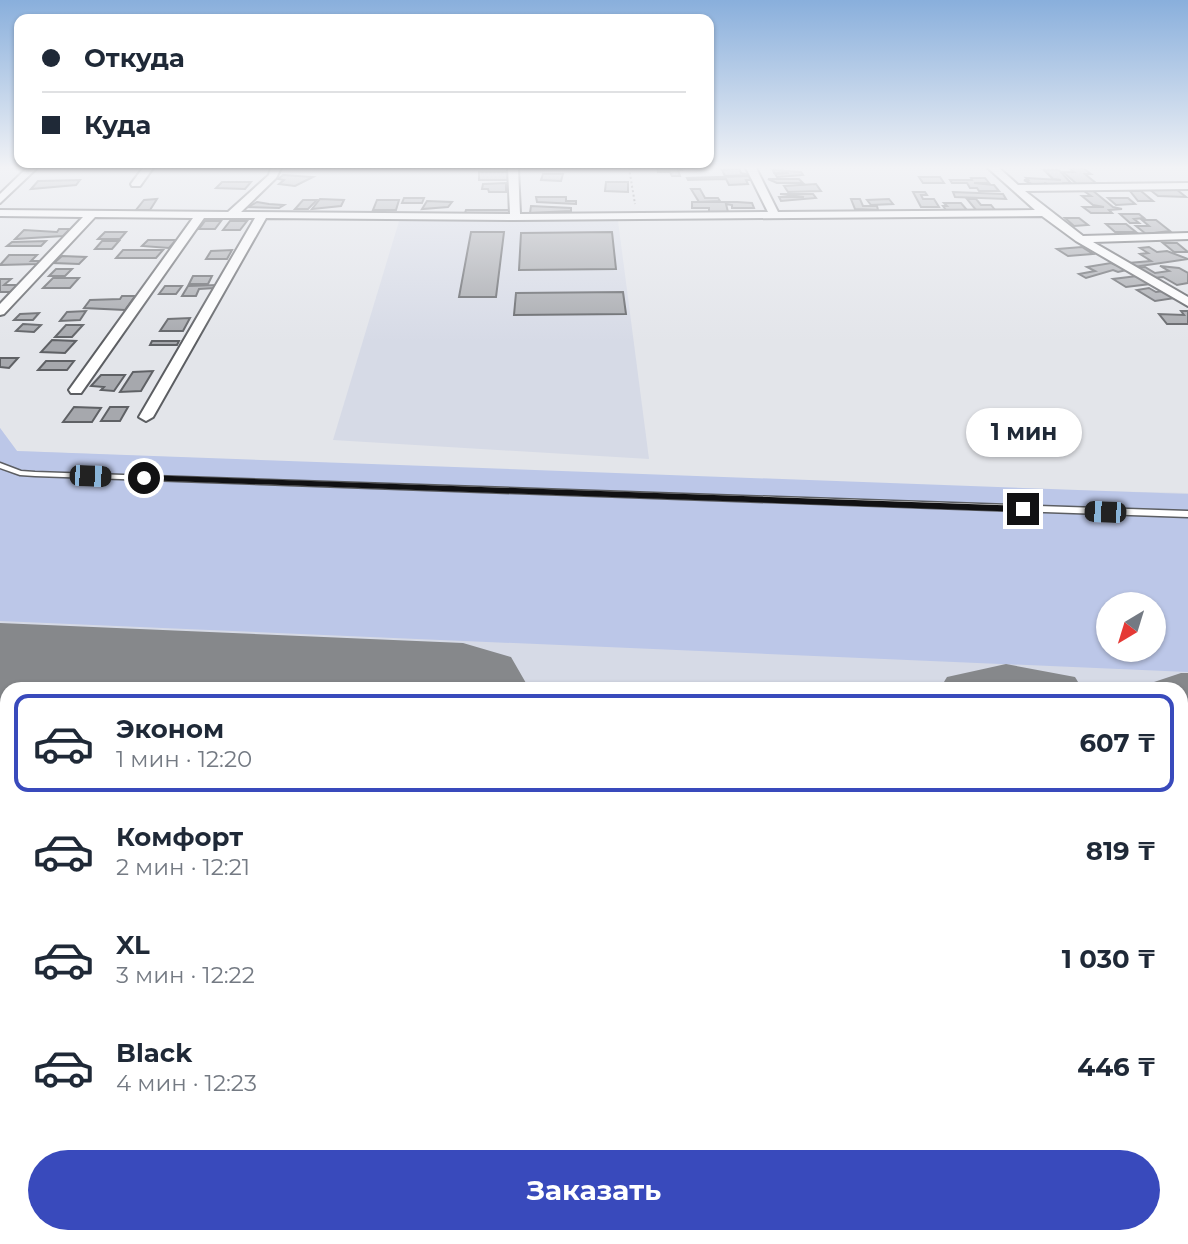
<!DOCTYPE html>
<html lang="ru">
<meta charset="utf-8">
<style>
:root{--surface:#fff;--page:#f2f2f3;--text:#1f2937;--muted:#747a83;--line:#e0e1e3;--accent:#394abc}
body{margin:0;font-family:Montserrat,sans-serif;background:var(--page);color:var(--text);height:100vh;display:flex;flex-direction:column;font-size:26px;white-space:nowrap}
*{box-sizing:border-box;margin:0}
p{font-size:23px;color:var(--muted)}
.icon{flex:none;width:38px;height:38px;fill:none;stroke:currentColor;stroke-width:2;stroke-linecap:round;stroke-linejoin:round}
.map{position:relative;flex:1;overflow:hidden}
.panel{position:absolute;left:0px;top:682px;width:1188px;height:562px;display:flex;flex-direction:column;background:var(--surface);border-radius:21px 21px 0 0;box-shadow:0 2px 5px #0004}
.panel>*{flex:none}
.hud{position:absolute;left:14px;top:14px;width:700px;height:154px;border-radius:14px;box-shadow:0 2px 5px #0004;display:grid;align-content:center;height:154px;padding:0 28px;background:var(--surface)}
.needle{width:46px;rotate:218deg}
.buttons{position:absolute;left:1096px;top:592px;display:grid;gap:14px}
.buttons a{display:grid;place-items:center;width:70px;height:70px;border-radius:50%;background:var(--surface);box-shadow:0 2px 5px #0004;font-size:35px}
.end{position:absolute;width:32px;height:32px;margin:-16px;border:9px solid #111113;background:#fff;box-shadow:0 0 0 4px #fff}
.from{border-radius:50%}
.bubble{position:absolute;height:49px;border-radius:24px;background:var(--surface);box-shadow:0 2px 5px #0004;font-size:23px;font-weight:700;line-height:49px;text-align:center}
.car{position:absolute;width:21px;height:42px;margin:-21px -10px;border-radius:9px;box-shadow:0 0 5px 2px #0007;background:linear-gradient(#222 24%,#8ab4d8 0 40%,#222 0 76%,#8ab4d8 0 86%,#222 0)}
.hud b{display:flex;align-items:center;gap:24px;height:66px;font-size:26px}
.hud b+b{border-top:2px solid var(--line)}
.hud i{width:18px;height:18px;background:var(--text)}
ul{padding:12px 0 0;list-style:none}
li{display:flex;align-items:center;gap:21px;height:98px;margin:0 14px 10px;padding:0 14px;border:4px solid transparent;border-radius:14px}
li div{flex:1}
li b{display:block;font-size:26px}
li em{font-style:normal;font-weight:700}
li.on{border-color:var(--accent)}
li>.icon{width:63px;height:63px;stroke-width:1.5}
.cta{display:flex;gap:14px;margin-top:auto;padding:14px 28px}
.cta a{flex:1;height:80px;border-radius:42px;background:var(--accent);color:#fff;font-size:28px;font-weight:700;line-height:80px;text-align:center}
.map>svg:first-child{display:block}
</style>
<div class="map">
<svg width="1188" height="1244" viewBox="0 0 1188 1244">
<rect width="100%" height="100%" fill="#e3e5ea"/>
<g fill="#d6dae6" fill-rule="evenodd">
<path d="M400,218L618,221L649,459L333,440Z"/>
<path d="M0,428L17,451L916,487L1188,493V1244H0ZM1108,604H1153V649H1108ZM7,690H1181V1237H7Z"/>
</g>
<g fill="#bcc7e8" fill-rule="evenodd">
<path d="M0,428L17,451L1188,494V672L0,621ZM1108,604H1153V649H1108Z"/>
<path d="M0,736H7V1237H1132L1130,1244H0Z"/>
</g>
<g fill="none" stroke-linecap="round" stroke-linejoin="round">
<g fill="#86888b" fill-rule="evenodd">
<path d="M1006,664L1075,677L1083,690H939L947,677Z"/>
<path d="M1188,706V746L1181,748V708Z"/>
<path d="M1188,776V822L1181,824V778Z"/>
<path d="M1181,958L1188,960V1040L1181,1038Z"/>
</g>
<g fill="#86888b" fill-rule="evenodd">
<path d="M0,623L463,643L511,657L530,690H7V713H0Z"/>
<path d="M1181,673H1188V773H1181V690H1130Z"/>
</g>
</g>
<g fill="#a6a8ad" stroke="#5f6165" stroke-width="2">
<path d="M657,168H681L682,170H678L680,176H672L670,172H658Z"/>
<path d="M1069,168H1083L1091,174H1085L1097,184L1078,185L1063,172H1074Z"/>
<path d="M739,169L741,173L750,175L725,176L722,170Z"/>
<path d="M773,170L801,172L803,175L777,177L775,174L789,173H774Z"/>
<path d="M1044,170H1059L1071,183H1065L1068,185H1050L1044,183L1047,186H1035L1024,180H1028L1026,178L1061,180L1053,179Z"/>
<rect x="479" y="172" width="29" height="8"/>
<path d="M543,174H563L561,181L541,180Z"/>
<path d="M283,175L313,177L295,186L279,184L284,180L278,179Z"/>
<path d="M750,176L752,180H746L748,184L729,185L726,179L688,180L687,178Z"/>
<path d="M919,177H940L944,183H923Z"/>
<path d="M971,178H985L989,183H974L994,185L999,191H979L977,188H970L967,183H952L950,180H972Z"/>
<path d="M768,179H799L803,183H777Z"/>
<path d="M80,180L76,185L31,189L38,181Z"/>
<path d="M222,182H251L245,189L216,188Z"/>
<path d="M606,182H628V192L605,191Z"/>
<path d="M506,183V192H489L488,189H482L483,184Z"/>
<path d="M816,184L821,191L788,192L784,186Z"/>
<path d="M691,189H700L705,198H718L720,201L699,202Z"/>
<path d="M1149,189H1176L1186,197L1158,196Z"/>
<path d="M1092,190L1113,207L1122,209L1109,210L1112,213H1091L1083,207H1104L1093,205L1082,196H1091L1084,191Z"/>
<path d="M1130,191H1141L1153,201H1138Z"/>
<path d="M913,192H925L927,195H921L923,199H934L939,207H921Z"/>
<path d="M953,192L1003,194L1006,199L955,197Z"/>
<path d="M780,194H813L816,198L781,201L779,197H804Z"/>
<path d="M536,197H566V201H576V204L537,202Z"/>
<path d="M404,198H424L422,203H402Z"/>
<path d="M1108,198H1128L1135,204L1116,205Z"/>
<path d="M157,199L150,210H136L144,200Z"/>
<path d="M320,199L344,200L341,206L312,209Z"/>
<path d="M851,199H860L863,206H877L878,210L855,209Z"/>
<path d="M889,199L893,204L871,205L867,200Z"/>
<path d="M967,199H976L981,205H991L995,210H976Z"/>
<path d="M303,200H317L308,209H295Z"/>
<path d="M377,200H399L396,210H373Z"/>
<path d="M427,201L452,202L448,207L422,209Z"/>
<path d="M257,202L269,204L284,205L279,208L248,207Z"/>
<path d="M692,202H737L752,203L754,208H732V205L726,204L728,212H709V208H692Z"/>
<path d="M944,203H961L967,210H946L943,206H947Z"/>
<path d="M531,206L571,208V211L530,213Z"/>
<path d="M466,210H511L510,214L465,213Z"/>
<path d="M1120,214H1139L1144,218L1134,219L1139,223H1130Z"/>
<path d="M1065,218H1079L1088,225L1074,226Z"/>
<path d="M1142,220H1156L1170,231L1146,234L1136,226H1149Z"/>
<path d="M205,221H221L215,229H199Z"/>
<path d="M230,221H247L240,230H223Z"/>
<path d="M1106,224H1126L1136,232H1115Z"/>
<path d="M59,229H70L63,236L15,239L24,230L57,232Z"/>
<path d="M105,232H126L120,239H98Z"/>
<path d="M471,232H504L496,297H459Z"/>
<path d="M612,232L616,269L519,270L521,233Z"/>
<path d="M148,240H176L169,248L142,246Z"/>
<path d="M46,241L41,246H7L12,242Z"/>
<path d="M102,241H119L112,249H95Z"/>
<path d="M1163,243H1177L1188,252H1174Z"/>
<path d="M1082,247L1093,254L1068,256L1057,249Z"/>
<path d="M1149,247L1157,252L1167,251L1188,259L1134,267L1128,263L1151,261L1140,254L1148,253L1140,248Z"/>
<path d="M123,250H163L156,258H116Z"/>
<path d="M232,250L227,259H206L211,251Z"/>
<path d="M9,255H37L31,261H42L38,264L0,265Z"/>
<path d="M62,256L86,257L79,264L54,263Z"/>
<path d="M1111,263L1127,270L1118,272L1113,270L1086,278L1079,274L1095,271L1087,267Z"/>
<path d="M1160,266L1179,268L1188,273V283L1177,285L1163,277L1154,278L1137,268L1145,267L1155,273L1169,271Z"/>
<path d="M56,269H72L65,276H49Z"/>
<path d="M193,276H212L208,284H189Z"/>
<path d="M1137,276L1150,284L1126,287L1113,279Z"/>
<path d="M53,278H79L70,288H43Z"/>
<path d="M0,279H11L4,285H18L11,292H0Z"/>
<path d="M217,285L215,288L199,289L196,296H182L188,286Z"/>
<path d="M165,286H182L176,294H159Z"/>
<path d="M1149,288L1156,292L1163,291L1175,298L1155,301L1137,290Z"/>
<path d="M623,292L626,314L514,315L516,293Z"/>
<path d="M122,296H135L125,310L84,308L90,300L120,299Z"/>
<path d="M86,311L80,320L60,321L67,312Z"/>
<path d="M1181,311H1188V324H1167L1159,314L1184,315Z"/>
<path d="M39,313L33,320H14L20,314Z"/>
<path d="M190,318L183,331H160L168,319Z"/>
<path d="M23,324L41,325L34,332L16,331Z"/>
<path d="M66,325H83L72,337H55Z"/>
<path d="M52,340L76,341L65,353L41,352Z"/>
<path d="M152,341H179L177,345H150Z"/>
<path d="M0,358H18L9,368L0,367Z"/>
<path d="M46,361H74L67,370H38Z"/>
<path d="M153,371L141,391L120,392L133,372Z"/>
<path d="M101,375H125L114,391L101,390L104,387L91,386Z"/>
<path d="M74,407L101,408L92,422H63Z"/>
<path d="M110,407H128L120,421H101Z"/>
</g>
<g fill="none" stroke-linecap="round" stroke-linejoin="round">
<defs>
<path id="lane" d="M0,463L21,471L35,472L1188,511V517L35,476L20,475L0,468Z"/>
<g id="street">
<path d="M27,168H37L0,203V194Z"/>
<path d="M143,168H153L140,186H132L131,184Z"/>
<path d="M271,168H281L276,178L241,212L510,214L508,168H518L520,214L768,212L746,168H756L778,212L1035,210L988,168H999L1018,185L1188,183V189L1025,191L1083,236L1188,233V239L1093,242L1188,297V306L1076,241L1042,216L515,220L266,218L153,417L146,421L139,417L255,218H204L81,393H71L69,390L193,218L95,217L4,314L0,315V304L83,217L0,216V210L228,212L269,175Z"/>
</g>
</defs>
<use href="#lane" stroke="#5c5e62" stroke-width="3"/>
<use href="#street" stroke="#5c5e62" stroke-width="4"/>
<path stroke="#75767a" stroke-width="2" stroke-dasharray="2 2.5" stroke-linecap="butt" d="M629,168L635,204"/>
<use href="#lane" fill="#fff" fill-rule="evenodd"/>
<use href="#street" fill="#fff" fill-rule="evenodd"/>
</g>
<linearGradient id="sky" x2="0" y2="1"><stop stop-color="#89afdc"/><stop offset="0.49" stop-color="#f2f3f6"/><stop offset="1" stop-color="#f2f3f6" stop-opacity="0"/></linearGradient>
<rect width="1188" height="342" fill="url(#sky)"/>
<path fill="#111113" d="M144,475L1023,506L1028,509L1023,512L141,480V476Z"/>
</svg>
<div class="buttons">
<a><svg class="needle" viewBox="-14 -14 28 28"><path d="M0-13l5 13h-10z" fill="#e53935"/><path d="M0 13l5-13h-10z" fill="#747a83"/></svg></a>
</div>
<i class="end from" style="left:144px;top:478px"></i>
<i class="end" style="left:1023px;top:509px"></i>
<div class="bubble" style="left:966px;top:408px;width:116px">1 мин</div>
<i class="car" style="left:90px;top:476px;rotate:92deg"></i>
<i class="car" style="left:1105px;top:512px;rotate:272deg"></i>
<div class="hud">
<b><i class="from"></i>Откуда</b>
<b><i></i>Куда</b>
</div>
<section class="panel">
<ul>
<li class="on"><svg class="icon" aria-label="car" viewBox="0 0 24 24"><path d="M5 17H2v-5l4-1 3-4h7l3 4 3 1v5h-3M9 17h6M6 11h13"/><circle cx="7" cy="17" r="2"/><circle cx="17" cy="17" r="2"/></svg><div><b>Эконом</b><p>1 мин · 12:20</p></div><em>607 ₸</em></li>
<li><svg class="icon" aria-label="car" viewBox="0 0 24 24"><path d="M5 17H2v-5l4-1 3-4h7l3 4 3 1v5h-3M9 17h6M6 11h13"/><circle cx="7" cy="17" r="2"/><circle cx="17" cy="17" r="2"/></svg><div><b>Комфорт</b><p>2 мин · 12:21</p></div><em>819 ₸</em></li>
<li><svg class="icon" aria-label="car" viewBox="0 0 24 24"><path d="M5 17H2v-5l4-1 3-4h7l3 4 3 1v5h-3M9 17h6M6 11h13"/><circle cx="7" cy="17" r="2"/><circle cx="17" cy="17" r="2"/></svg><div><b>XL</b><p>3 мин · 12:22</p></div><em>1 030 ₸</em></li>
<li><svg class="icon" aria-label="car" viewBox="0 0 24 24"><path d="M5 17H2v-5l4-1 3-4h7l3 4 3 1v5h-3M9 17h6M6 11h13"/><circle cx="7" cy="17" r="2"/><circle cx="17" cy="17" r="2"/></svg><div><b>Black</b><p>4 мин · 12:23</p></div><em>446 ₸</em></li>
</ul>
<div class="cta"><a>Заказать</a></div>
</section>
</div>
